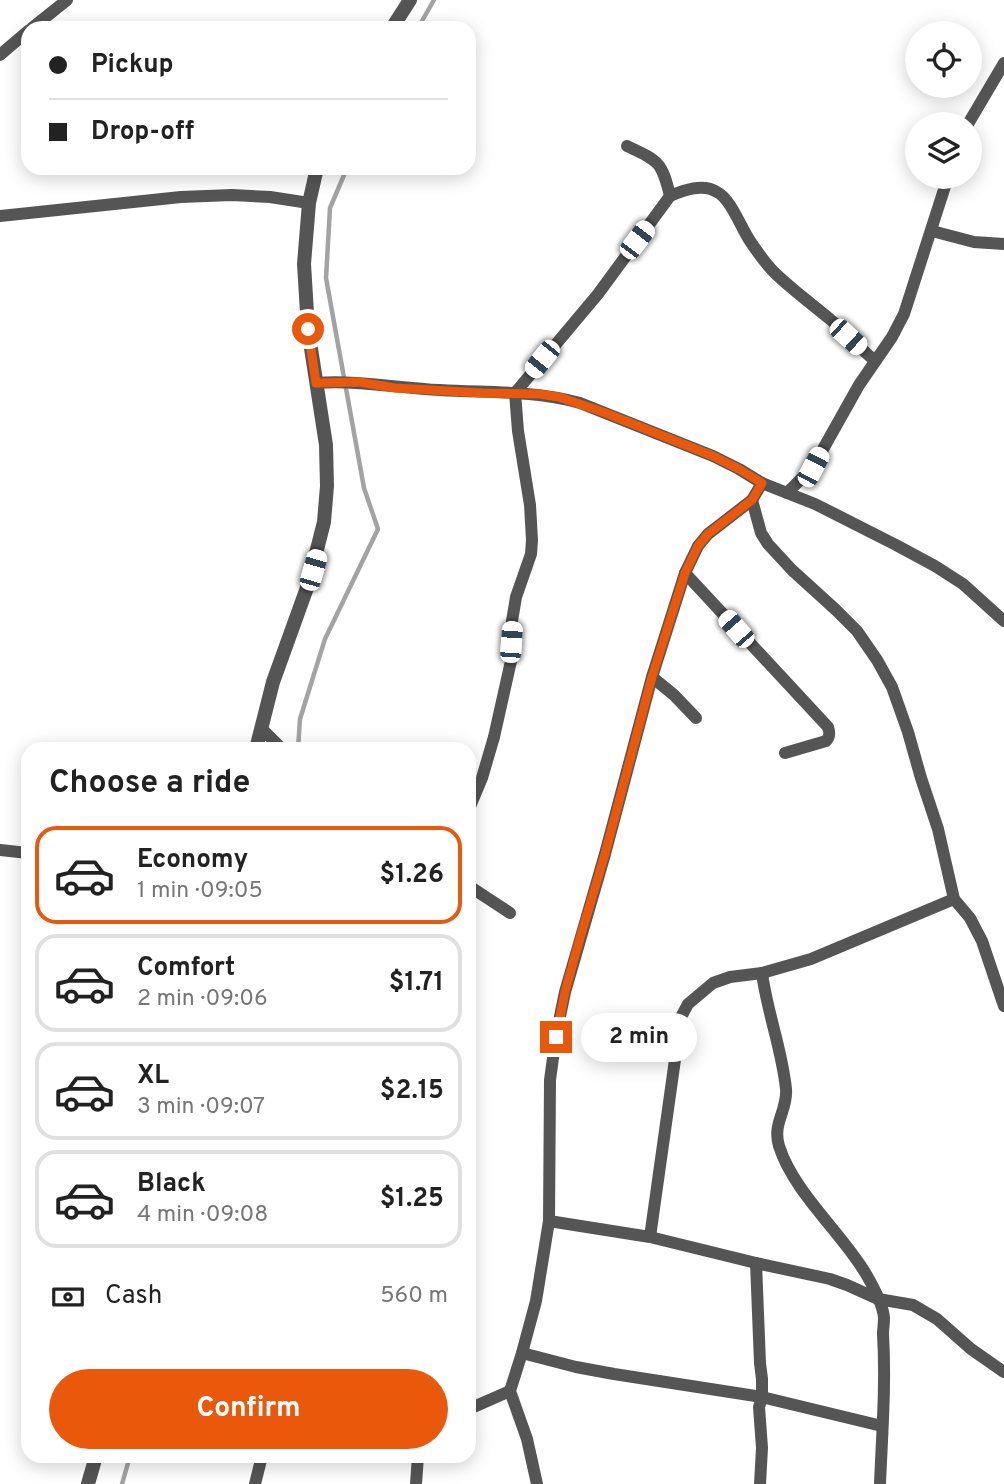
<!DOCTYPE html>
<meta charset="utf-8">
<style>
:root{--surface:#fff;--page:#f2f2f2;--text:#222;--muted:#767676;--line:#e0e0e0;--accent:#ea580c}
body{margin:0;font-family:Overpass,sans-serif;background:var(--page);color:var(--text);height:100vh;display:flex;flex-direction:column;font-size:26px;white-space:nowrap}
*{box-sizing:border-box;margin:0}
p{font-size:23px;color:var(--muted)}
.icon{flex:none;width:38px;height:38px;fill:none;stroke:currentColor;stroke-width:2;stroke-linecap:round;stroke-linejoin:round}
.map{position:relative;flex:1;overflow:hidden}
.panel{position:absolute;left:21px;top:742px;width:455px;height:721px;display:flex;flex-direction:column;background:var(--surface);border-radius:21px;box-shadow:0 4px 18px #0003}
.panel>*{flex:none}
.guide{position:absolute;left:21px;top:21px;width:455px;height:154px;border-radius:21px;box-shadow:0 4px 18px #0003;display:grid;align-content:center;height:154px;padding:0 28px;background:var(--surface)}
.controls{position:absolute;left:905px;top:21px;display:grid;gap:14px}
.controls a{display:grid;place-items:center;width:77px;height:77px;border-radius:50%;background:var(--surface);box-shadow:0 4px 18px #0003;font-size:35px}
.end{position:absolute;width:32px;height:32px;margin:-16px;border:9px solid #ea580c;background:#fff;box-shadow:0 0 0 4px #fff}
.from{border-radius:50%}
.bubble{position:absolute;height:49px;border-radius:24px;background:var(--surface);box-shadow:0 4px 18px #0003;font-size:23px;font-weight:700;line-height:49px;text-align:center}
.car{position:absolute;width:21px;height:42px;margin:-21px -10px;border-radius:9px;box-shadow:0 0 5px 2px #0007;background:linear-gradient(#fff 24%,#345 0 40%,#fff 0 76%,#345 0 86%,#fff 0)}
.guide b{display:flex;align-items:center;gap:24px;height:66px;font-size:26px}
.guide b+b{border-top:2px solid var(--line)}
.guide i{width:18px;height:18px;background:var(--text)}
ul{padding:0;list-style:none}
li{display:flex;align-items:center;gap:21px;height:98px;margin:0 14px 10px;padding:0 14px;border:4px solid var(--line);border-radius:21px}
li div{flex:1}
li b{display:block;font-size:26px}
li em{font-style:normal;font-weight:700}
li.active{border-color:var(--accent)}
li>.icon{width:63px;height:63px;stroke-width:1.5}
h2{padding:0 28px;font-size:32px;line-height:84px}
.pay{display:flex;align-items:center;gap:18px;height:77px;padding:0 28px;font-size:26px}
.pay p{margin-inline-start:auto}
.cta{display:flex;gap:14px;margin-top:auto;padding:14px 28px}
.cta a{flex:1;height:80px;border-radius:42px;background:var(--accent);color:#fff;font-size:28px;font-weight:700;line-height:80px;text-align:center}
.map>svg:first-child{display:block}
</style>
<div class="map">
<svg width="1004" height="1484" viewBox="0 0 1004 1484">
<rect width="100%" height="100%" fill="#fff"/>
<g fill="none" stroke-linecap="round" stroke-linejoin="round">
<g stroke="#a3a3a3" stroke-width="4.5">
<path d="M418,28L434,0"/>
<path d="M298,749L300,719L325,639L378,529L364,488L326,278L330,208L347,168"/>
<path d="M122,1484L130,1456"/>
</g>
<g stroke="#555" stroke-width="12">
<path d="M32,28L67,0"/>
<path d="M0,55L28,31"/>
<path d="M968,124L1004,63"/>
<path d="M627,146C659,161 662,162 670,196"/>
<path d="M0,216L181,197L232,195L270,197L309,203"/>
<path d="M932,231L974,242L1004,244"/>
<path d="M316,383C358,380 398,388 440,390C487,393 534,390 580,403L713,456L739,469L762,483L815,504L896,545L935,566L963,584L1004,621"/>
<path d="M787,493L813,467L859,385L892,337L904,314L948,177"/>
<path d="M752,500L761,533L768,544L792,570L836,610L857,631L877,660L892,687L908,732L921,778L938,829L954,899L970,918L982,941L1004,1006"/>
<path d="M685,573L828,727C830,733 830,737 826,741L785,753"/>
<path d="M652,677L674,695L696,718"/>
<path d="M261,728L282,749"/>
<path d="M469,809L482,778L494,737L511,661L512,621L516,597L531,554L532,540L530,505L518,431L515,393L598,294L670,196C684,190 703,183 717,192C731,199 741,228 750,241C758,253 766,265 777,275C794,291 813,305 831,320C846,333 860,348 875,361"/>
<path d="M0,850L28,853"/>
<path d="M469,886L510,913"/>
<path d="M762,973C767,1012 782,1049 786,1089C788,1110 772,1123 779,1146C794,1193 841,1232 866,1274C873,1286 883,1304 884,1318C884,1324 883,1329 883,1334C886,1384 882,1434 880,1484"/>
<path d="M549,1221L650,1237L756,1263"/>
<path d="M650,1237L681,1017L688,1004L713,983L730,977L762,973L811,959L954,899"/>
<path d="M522,1353L576,1367L614,1374L762,1397L882,1426"/>
<path d="M469,1409L510,1391"/>
<path d="M255,1484L262,1456"/>
<path d="M416,1484L418,1456"/>
<path d="M537,1484L527,1439L510,1391L522,1353L536,1301L549,1221L550,1080L556,1036L565,992L605,854L652,677L685,573L698,546L708,534L752,500L762,483"/>
<path d="M760,1484L762,1448L759,1407L762,1397V1379L760,1363L756,1263L830,1279L847,1285L878,1299L913,1305L937,1319L971,1349L1004,1372"/>
</g>
<g stroke="#555" stroke-width="14">
<path d="M392,28L410,0"/>
<path d="M256,749L273,682L308,585L324,522L327,486L326,445L308,329L304,264L309,203L317,168"/>
<path d="M88,1484L96,1456"/>
</g>
</g>
<g fill="none" stroke-linecap="round" stroke-linejoin="round">
<path stroke="#ea580c" stroke-width="9" d="M308,329L316,383L359,382L395,388L482,393L539,394L559,397L603,412L713,456L739,469L762,483L752,500L708,534L698,546L685,573L652,677L605,854L578,945L565,992L556,1037"/>
</g>
</svg>
<div class="controls">
<a><svg class="icon" aria-label="locate" viewBox="0 0 24 24"><circle cx="12" cy="12" r="6"/><path d="M12 2v4M12 18v4M2 12h4M18 12h4"/></svg></a>
<a><svg class="icon" aria-label="layers" viewBox="0 0 24 24"><path d="M12 4l9 5-9 5-9-5zM3 14l9 5 9-5"/></svg></a>
</div>
<i class="end from" style="left:308px;top:329px"></i>
<i class="end" style="left:556px;top:1037px"></i>
<div class="bubble" style="left:581px;top:1013px;width:116px">2 min</div>
<i class="car" style="left:637px;top:240px;rotate:37deg"></i>
<i class="car" style="left:848px;top:337px;rotate:132deg"></i>
<i class="car" style="left:542px;top:359px;rotate:219deg"></i>
<i class="car" style="left:813px;top:467px;rotate:28deg"></i>
<i class="car" style="left:313px;top:570px;rotate:16deg"></i>
<i class="car" style="left:736px;top:629px;rotate:319deg"></i>
<i class="car" style="left:511px;top:642px;rotate:4deg"></i>
<div class="guide">
<b><i class="from"></i>Pickup</b>
<b><i></i>Drop-off</b>
</div>
<section class="panel">
<h2>Choose a ride</h2>
<ul>
<li class="active"><svg class="icon" aria-label="car" viewBox="0 0 24 24"><path d="M5 17H2v-5l4-1 3-4h7l3 4 3 1v5h-3M9 17h6M6 11h13"/><circle cx="7" cy="17" r="2"/><circle cx="17" cy="17" r="2"/></svg><div><b>Economy</b><p>1 min · 09:05</p></div><em>$1.26</em></li>
<li><svg class="icon" aria-label="car" viewBox="0 0 24 24"><path d="M5 17H2v-5l4-1 3-4h7l3 4 3 1v5h-3M9 17h6M6 11h13"/><circle cx="7" cy="17" r="2"/><circle cx="17" cy="17" r="2"/></svg><div><b>Comfort</b><p>2 min · 09:06</p></div><em>$1.71</em></li>
<li><svg class="icon" aria-label="car" viewBox="0 0 24 24"><path d="M5 17H2v-5l4-1 3-4h7l3 4 3 1v5h-3M9 17h6M6 11h13"/><circle cx="7" cy="17" r="2"/><circle cx="17" cy="17" r="2"/></svg><div><b>XL</b><p>3 min · 09:07</p></div><em>$2.15</em></li>
<li><svg class="icon" aria-label="car" viewBox="0 0 24 24"><path d="M5 17H2v-5l4-1 3-4h7l3 4 3 1v5h-3M9 17h6M6 11h13"/><circle cx="7" cy="17" r="2"/><circle cx="17" cy="17" r="2"/></svg><div><b>Black</b><p>4 min · 09:08</p></div><em>$1.25</em></li>
</ul>
<div class="pay"><svg class="icon" aria-label="cash" viewBox="0 0 24 24"><path d="M3 7h18v10H3z"/><circle cx="12" cy="12" r="2"/></svg>Cash<p>560 m</p></div>
<div class="cta"><a>Confirm</a></div>
</section>
</div>
